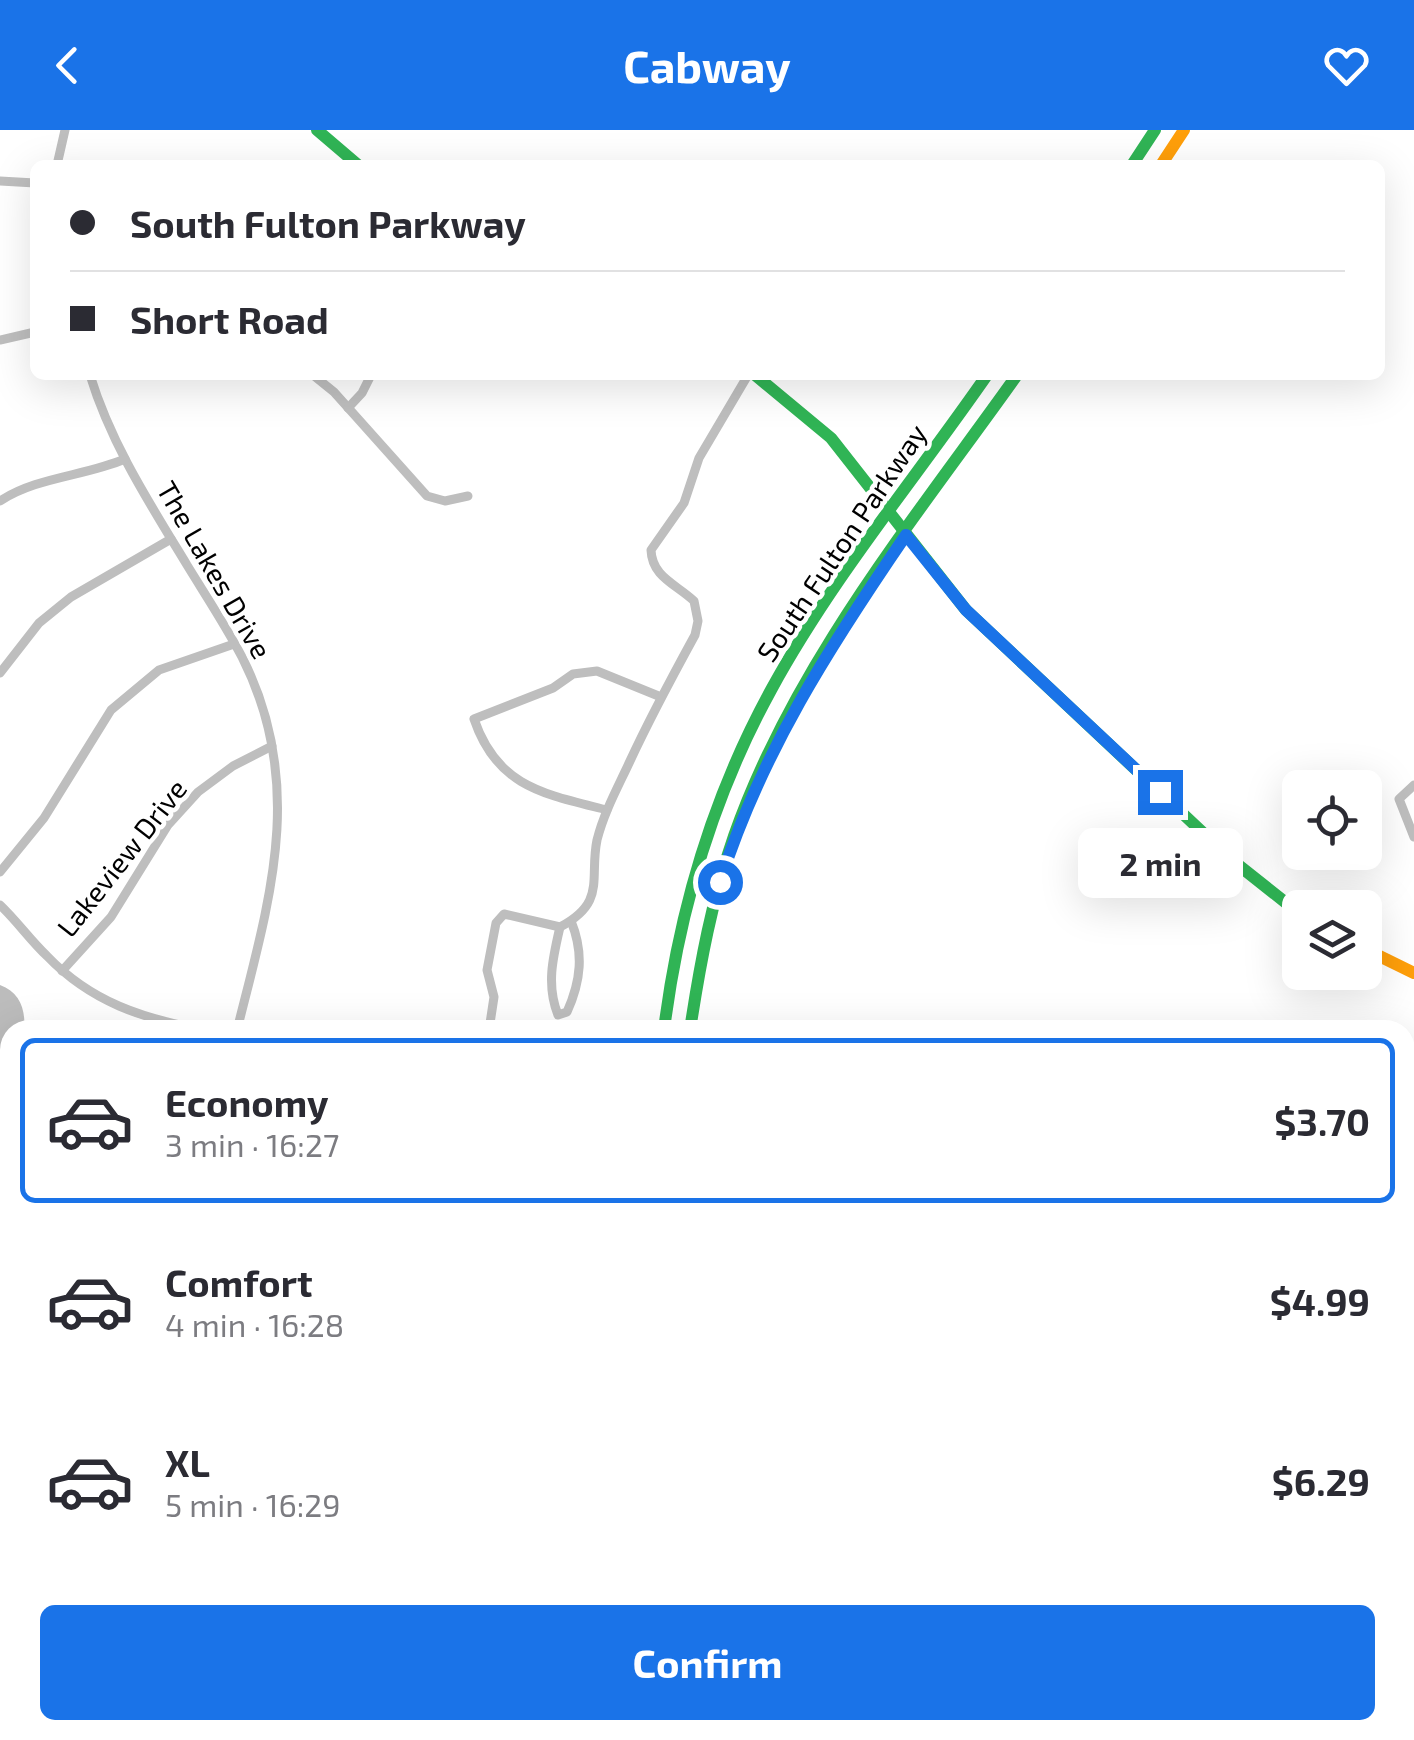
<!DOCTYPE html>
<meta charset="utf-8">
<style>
:root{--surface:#fff;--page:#f2f2f3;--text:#2b2b33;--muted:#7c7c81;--line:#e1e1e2;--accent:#1a73e8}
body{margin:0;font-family:"Exo 2",sans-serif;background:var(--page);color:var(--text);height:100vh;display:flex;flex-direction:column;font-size:38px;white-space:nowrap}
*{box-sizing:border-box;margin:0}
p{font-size:32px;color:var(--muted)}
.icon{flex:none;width:55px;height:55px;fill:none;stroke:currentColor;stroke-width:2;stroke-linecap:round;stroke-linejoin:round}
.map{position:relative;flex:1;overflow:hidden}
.details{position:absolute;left:0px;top:890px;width:1415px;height:720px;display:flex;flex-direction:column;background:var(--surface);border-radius:30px 30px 0 0;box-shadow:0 10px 40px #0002}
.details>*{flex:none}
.hud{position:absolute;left:30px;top:30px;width:1355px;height:220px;border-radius:15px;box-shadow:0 10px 40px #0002;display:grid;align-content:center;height:220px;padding:0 40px;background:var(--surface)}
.tools{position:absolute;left:1282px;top:640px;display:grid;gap:20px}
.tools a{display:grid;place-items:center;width:100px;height:100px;border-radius:15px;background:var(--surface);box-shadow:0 10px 40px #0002;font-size:50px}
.end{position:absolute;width:45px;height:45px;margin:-22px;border:12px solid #1a73e8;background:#fff;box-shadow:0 0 0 5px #fff}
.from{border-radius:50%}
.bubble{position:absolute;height:70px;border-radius:15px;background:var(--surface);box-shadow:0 10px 40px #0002;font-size:32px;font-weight:700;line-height:70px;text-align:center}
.hud b{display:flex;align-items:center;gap:35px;height:95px;font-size:38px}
.hud b+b{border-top:2px solid var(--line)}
.hud i{width:25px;height:25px;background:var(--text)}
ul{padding:18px 0 0;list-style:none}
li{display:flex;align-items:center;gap:30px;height:165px;margin:0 20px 15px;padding:0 20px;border:5px solid transparent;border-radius:15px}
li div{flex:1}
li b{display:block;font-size:38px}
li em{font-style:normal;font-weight:700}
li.active{border-color:var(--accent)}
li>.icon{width:90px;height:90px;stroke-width:1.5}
.button{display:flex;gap:20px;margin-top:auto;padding:20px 40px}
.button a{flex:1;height:115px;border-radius:15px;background:var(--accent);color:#fff;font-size:40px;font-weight:700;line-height:115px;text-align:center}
header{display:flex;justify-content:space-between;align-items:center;height:130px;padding:0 40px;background:var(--accent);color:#fff;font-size:45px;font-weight:700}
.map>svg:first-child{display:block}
</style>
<header><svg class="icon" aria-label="back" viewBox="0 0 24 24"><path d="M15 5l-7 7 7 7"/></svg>Cabway<svg class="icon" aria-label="heart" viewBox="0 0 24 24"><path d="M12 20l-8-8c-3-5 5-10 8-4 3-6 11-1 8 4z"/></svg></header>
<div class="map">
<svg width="1414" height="1610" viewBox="0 0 1414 1610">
<rect width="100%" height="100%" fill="#fff"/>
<path fill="#bcbcbc" d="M0,855C20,862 26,880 24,900H10V1132L0,1141Z"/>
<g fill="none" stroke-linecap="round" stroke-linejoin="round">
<g stroke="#bebebe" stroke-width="9">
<path d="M57,35L65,0"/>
<path d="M0,51L35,53"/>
<path d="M0,210L35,202"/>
<path d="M90,245C111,314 150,374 187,435C206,466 226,496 242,527C307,655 269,772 237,900"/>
<path d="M313,245L334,262L427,366L445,371L468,366"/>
<path d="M348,278L362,263L371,245"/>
<path d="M0,371C36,347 85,346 125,329"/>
<path d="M0,543L39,493L71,467L171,409"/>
<path d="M1414,655L1399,669L1414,707"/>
<path d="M607,680C544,664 497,657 474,589L553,558L573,544L597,541L661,567"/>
<path d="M0,742L44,688L111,580L159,540L234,514"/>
<path d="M0,775C17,791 30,810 47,826C91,872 143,889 205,900"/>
<path d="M560,797C553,827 546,855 558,885L567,882C581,851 584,823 571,791"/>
<path d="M62,841L111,787L168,695L198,662L233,636L272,616"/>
<path d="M489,900L494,867L487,840L496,793L504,784L560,797C607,772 589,749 597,710C604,682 618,657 630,631C650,588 672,547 695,505L698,491L694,471C676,454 652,447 651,420L684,373L699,328L748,245"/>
<path d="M0,1341L10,1335"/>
<path d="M0,1503L10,1501"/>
<path d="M183,1600L191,1610"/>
<path d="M493,1600L494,1610"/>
<path d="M544,1600V1610"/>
</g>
<g stroke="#30b455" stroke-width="12">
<path d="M317,0L358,35"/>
<path d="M1132,35L1155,0"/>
<path d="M755,245L831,308L966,480L1232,730L1300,784"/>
<path d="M664,900C679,780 713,666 771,560C832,448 915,349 987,245"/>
<path d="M690,900C700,834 712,769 734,706C794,535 913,391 1017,245"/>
<path d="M716,1600L717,1610"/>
</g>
<g stroke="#ff9f0a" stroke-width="12">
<path d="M1161,35L1184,0"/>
<path d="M1365,819L1414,843"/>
<path d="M744,1600L745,1610"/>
</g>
</g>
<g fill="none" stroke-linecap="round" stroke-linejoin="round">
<path stroke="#1a73e8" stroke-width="12" d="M720,752C761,623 830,516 906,405L966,480L1160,662"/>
</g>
<g text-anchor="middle" stroke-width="9" stroke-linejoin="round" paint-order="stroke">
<g font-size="28" fill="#000" stroke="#fff">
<text transform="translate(842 413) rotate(-56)" y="10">South Fulton Parkway</text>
<text transform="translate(214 440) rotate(60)" y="10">The Lakes Drive</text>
<text transform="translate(122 728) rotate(-52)" y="10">Lakeview Drive</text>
</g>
</g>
</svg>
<div class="tools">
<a><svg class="icon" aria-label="locate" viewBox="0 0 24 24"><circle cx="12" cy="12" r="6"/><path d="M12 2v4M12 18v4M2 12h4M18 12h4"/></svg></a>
<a><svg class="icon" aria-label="layers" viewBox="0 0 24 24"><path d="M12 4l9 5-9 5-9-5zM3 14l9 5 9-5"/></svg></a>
</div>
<i class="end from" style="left:720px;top:752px"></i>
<i class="end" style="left:1160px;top:662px"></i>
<div class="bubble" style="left:1078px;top:698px;width:165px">2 min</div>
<div class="hud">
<b><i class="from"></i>South Fulton Parkway</b>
<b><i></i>Short Road</b>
</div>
<section class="details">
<ul>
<li class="active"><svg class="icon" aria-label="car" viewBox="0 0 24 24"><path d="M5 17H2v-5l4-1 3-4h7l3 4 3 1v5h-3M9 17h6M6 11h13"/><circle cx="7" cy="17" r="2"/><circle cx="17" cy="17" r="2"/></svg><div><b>Economy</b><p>3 min · 16:27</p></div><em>$3.70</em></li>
<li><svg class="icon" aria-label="car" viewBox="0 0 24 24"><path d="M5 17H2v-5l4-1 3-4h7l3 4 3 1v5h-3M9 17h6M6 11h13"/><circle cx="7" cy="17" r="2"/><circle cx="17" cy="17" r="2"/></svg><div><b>Comfort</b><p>4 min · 16:28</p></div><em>$4.99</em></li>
<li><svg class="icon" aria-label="car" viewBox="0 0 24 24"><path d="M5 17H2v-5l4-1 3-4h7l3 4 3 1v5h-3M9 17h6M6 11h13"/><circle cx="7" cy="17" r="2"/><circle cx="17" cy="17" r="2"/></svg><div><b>XL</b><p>5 min · 16:29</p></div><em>$6.29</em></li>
</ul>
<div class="button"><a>Confirm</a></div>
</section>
</div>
